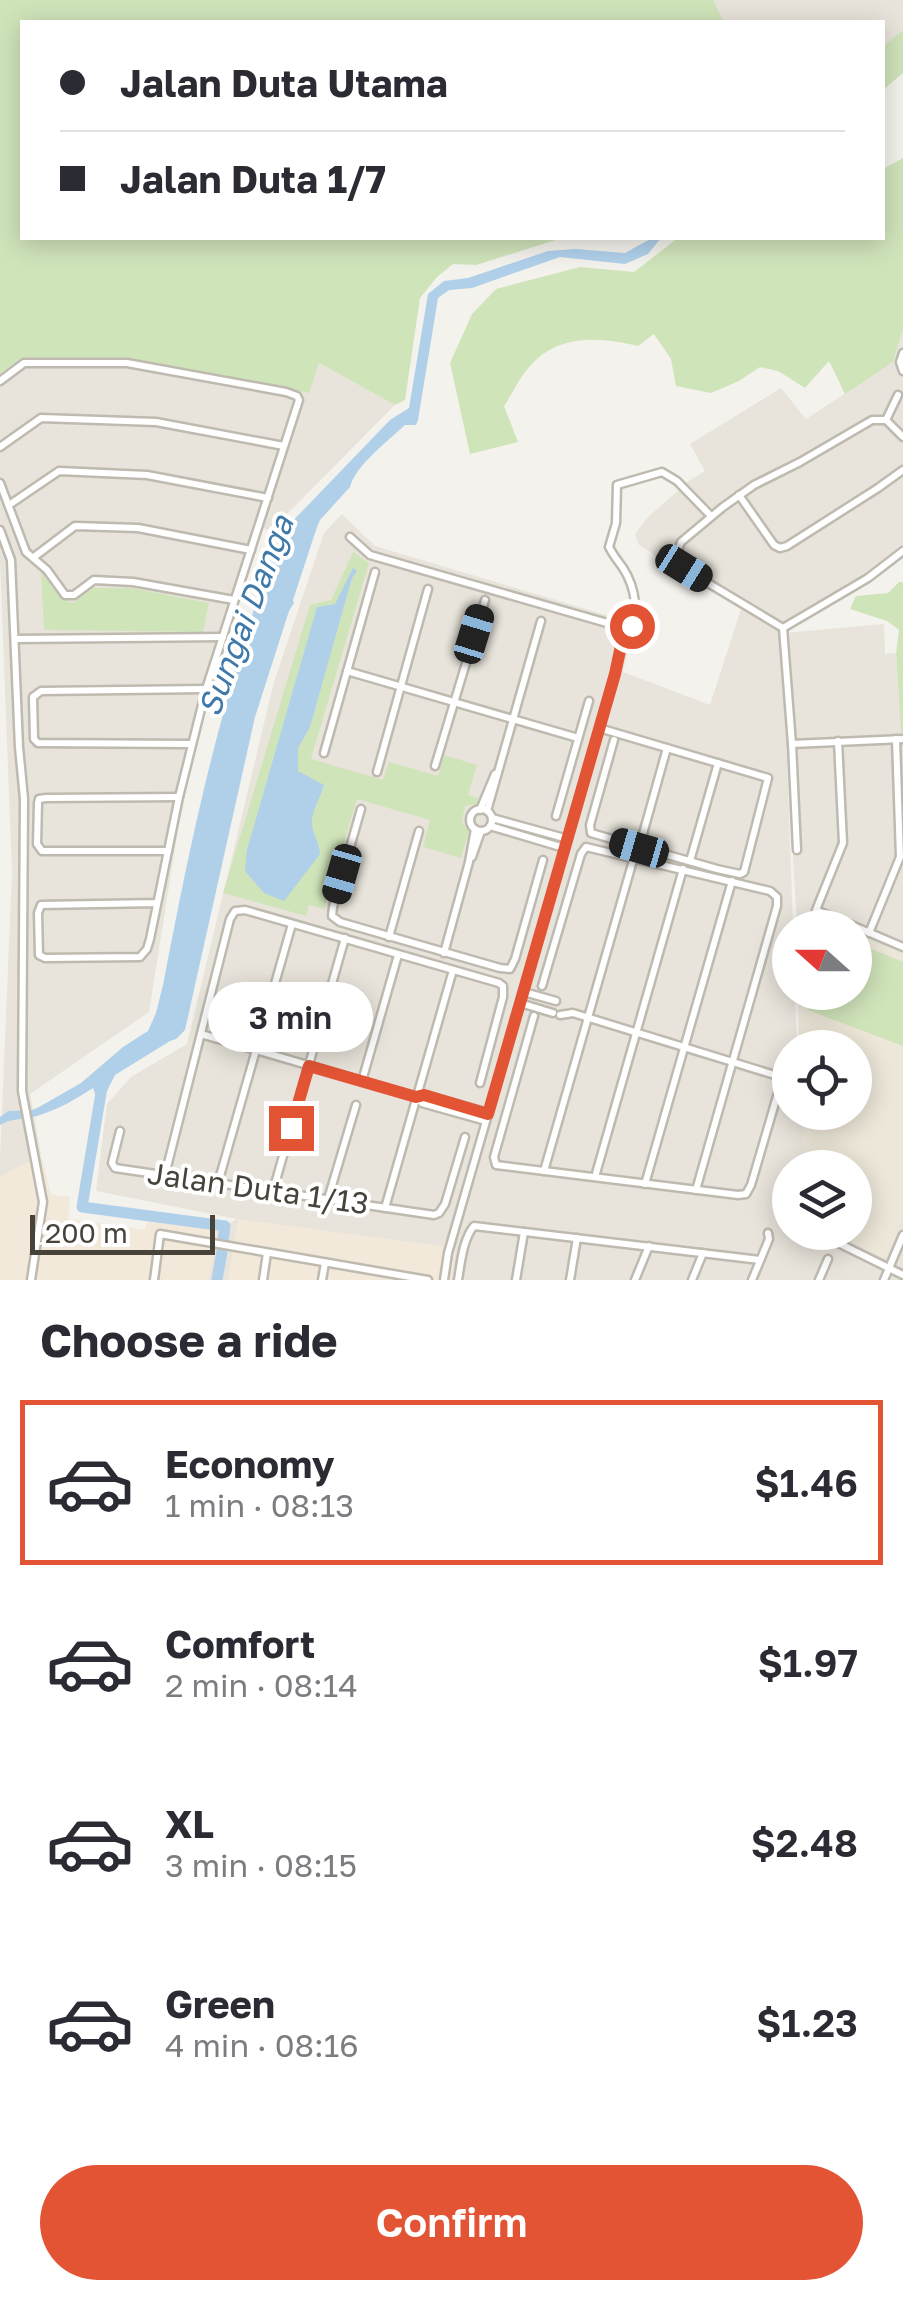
<!DOCTYPE html>
<meta charset="utf-8">
<style>
:root{--surface:#fff;--page:#f2f2f3;--text:#2b2b33;--muted:#7c7c81;--line:#e1e1e2;--accent:#e35435}
body{margin:0;font-family:"Golos Text",sans-serif;background:var(--page);color:var(--text);height:100vh;display:flex;flex-direction:column;font-size:38px;white-space:nowrap}
*{box-sizing:border-box;margin:0}
p{font-size:32px;color:var(--muted)}
.icon{flex:none;width:55px;height:55px;fill:none;stroke:currentColor;stroke-width:2;stroke-linecap:round;stroke-linejoin:round}
.map{position:relative;height:1280px;overflow:hidden}
.panel{display:flex;flex-direction:column;background:var(--surface);flex:1}
.panel>*{flex:none}
.top-card{position:absolute;left:20px;top:20px;width:865px;height:220px;border-radius:0px;box-shadow:0 5px 25px #0003;display:grid;align-content:center;height:220px;padding:0 40px;background:var(--surface)}
.needle{width:65px;rotate:291deg}
.buttons{position:absolute;left:772px;top:910px;display:grid;gap:20px}
.buttons a{display:grid;place-items:center;width:100px;height:100px;border-radius:50%;background:var(--surface);box-shadow:0 5px 25px #0003;font-size:50px}
.scale{position:absolute;left:30px;bottom:25px;width:185px;box-sizing:border-box;padding-left:10px;border:5px solid #48433a;border-top:0;font-size:28px;line-height:35px;white-space:nowrap;color:#48433a;-webkit-text-stroke:8px #fff;paint-order:stroke}
.end{position:absolute;width:45px;height:45px;margin:-22px;border:12px solid #e35435;background:#fff;box-shadow:0 0 0 5px #fff}
.from{border-radius:50%}
.bubble{position:absolute;height:70px;border-radius:35px;background:var(--surface);box-shadow:0 5px 25px #0003;font-size:32px;font-weight:600;line-height:70px;text-align:center}
.car{position:absolute;width:30px;height:60px;margin:-30px -15px;border-radius:12px;box-shadow:0 0 8px 2px #0007;background:linear-gradient(#222 24%,#8ab4d8 0 40%,#222 0 76%,#8ab4d8 0 86%,#222 0)}
.top-card b{display:flex;align-items:center;gap:35px;height:95px;font-size:38px}
.top-card b+b{border-top:2px solid var(--line)}
.top-card i{width:25px;height:25px;background:var(--text)}
ul{padding:0;list-style:none}
li{display:flex;align-items:center;gap:30px;height:165px;margin:0 20px 15px;padding:0 20px;border:5px solid transparent;border-radius:0px}
li div{flex:1}
li b{display:block;font-size:38px}
li em{font-style:normal;font-weight:600}
li.on{border-color:var(--accent)}
li>.icon{width:90px;height:90px;stroke-width:1.5}
h2{padding:0 40px;font-size:45px;line-height:120px}
.button{display:flex;gap:20px;margin-top:auto;padding:20px 40px}
.button a{flex:1;height:115px;border-radius:60px;background:var(--accent);color:#fff;font-size:40px;font-weight:600;line-height:115px;text-align:center}
.map>svg:first-child{display:block}
</style>
<div class="map">
<svg width="903" height="1280" viewBox="0 0 903 1280">
<rect width="100%" height="100%" fill="#f4f2ec"/>
<g fill="#e8e4db" fill-rule="evenodd">
<path d="M713,0H903V30L883,46L882,22H724Z"/>
<path d="M903,329V558L871,582L784,633L884,624L885,654L896,653L901,732H903V1280H0V1159L12,872L0,561V374L21,358L126,359L308,393L319,363L395,405L270,531L263,528L211,688L184,792L149,1012L30,1094L41,1155L51,1195L70,1197L68,1219L145,1230L147,1222L218,1230L237,1219L96,1191L107,1104L131,1077L187,1044L274,682L324,533L342,514L375,546L623,620L632,633L623,672L710,705L741,609L639,545L635,534L647,518L690,480L705,471L690,444L781,388L806,419L893,362ZM786,732L797,927L855,928V992L798,993L799,1047L855,1048V1112H790V1048L797,1047L795,993L790,992V928L793,927ZM790,1168H855V1232H790Z"/>
</g>
<g fill="#f3e9da">
<path d="M41,1155L51,1195L70,1197L68,1219L145,1230L147,1222L218,1230L209,1280H0V1177Z"/>
<path d="M238,1219L456,1248L451,1280H228Z"/>
</g>
<path fill="#ece7d8" d="M855,934L903,954V1218L889,1252L883,1258L834,1233L855,1232V1168L804,1167L802,1113L855,1112V1048L800,1047L799,993L855,992Z"/>
<g fill="#d0e4ba">
<path d="M0,0H713L724,22H22V238H562L476,265L453,264L437,277L420,298L405,400L395,405L319,363L309,393L126,359L21,358L0,374Z"/>
<path d="M903,30V73L883,90V46Z"/>
<path d="M903,158V329L893,362L845,394L829,361L805,388L778,371L760,367L739,381L711,393L676,386L671,359L654,334L638,346C600,337 559,334 531,365C520,376 513,393 504,406L518,442L470,454L450,363L472,314L496,289L580,267L634,272L678,238H882L883,169Z"/>
<path d="M353,552L369,563L311,759L383,780L389,762L438,776L444,755L477,765L468,795L479,799L477,804L465,806L462,822L469,831L461,858L423,847L430,820L357,799L324,909L309,905L306,916L223,893L310,605L331,600Z"/>
<path d="M41,572L61,599L72,603L93,588H131L209,603L203,632L44,630Z"/>
<path d="M899,582H903V732L901,733L896,653L899,630L887,621L850,609L856,596L888,593Z"/>
<path d="M855,942L903,962V1046L808,1010L807,993L855,992Z"/>
</g>
<g fill="#b0d0ea">
<path d="M652,238H661L648,254L625,264L560,257L472,288L449,290L438,298L418,420L416,425H405C389,440 355,466 350,487L320,520L317,527L293,600L294,603L289,611L255,717L185,1030L176,1039L170,1041L115,1075L103,1099H97L93,1088C76,1099 59,1109 40,1115C27,1120 13,1117 0,1125V1117L8,1111L32,1110L39,1107L81,1083L123,1047L148,1031L156,1013L163,985C185,870 208,756 244,644C255,606 265,564 285,529L390,420L409,408L428,294L444,281L468,278L548,251L575,249L625,253Z"/>
<path d="M353,568L357,571L352,578L310,727L298,748V771L324,785C321,796 313,809 312,820C311,832 320,843 320,854L284,901L264,893L245,871L247,850L317,607L335,604Z"/>
</g>
<g fill="none" stroke-linecap="round" stroke-linejoin="round">
<g stroke="#b0d0ea" stroke-width="11">
<path d="M102,1087L82,1207L225,1226L223,1241"/>
<path d="M217,1280L222,1251"/>
</g>
<defs>
<g id="minor">
<path d="M903,353L900,362L903,371"/>
<path d="M0,381L24,363H127L286,392L297,396L299,400L206,689L179,797L150,939L147,949L140,957L45,958L39,955L38,913L41,905L157,903"/>
<path d="M886,420L898,395"/>
<path d="M0,447L41,418L156,422L284,446"/>
<path d="M0,483L26,552L47,570L65,595H74L94,580L133,582L234,600"/>
<path d="M739,495L774,545L780,548L787,546L878,488L903,470"/>
<path d="M9,505L59,471L147,475L268,498"/>
<path d="M0,530L11,560L19,747L24,799L22,1091L43,1202L31,1280"/>
<path d="M350,537L370,555L621,627L624,631L615,674L448,1253L444,1280"/>
<path d="M34,557L75,526L138,528L251,550"/>
<path d="M783,628L683,568L677,560V552L681,542L723,507L754,485L800,462L872,420H886L903,437"/>
<path d="M783,628L792,744L797,850"/>
<path d="M783,628L868,578L903,551"/>
<path d="M624,631C643,618 634,585 623,568C618,561 613,555 609,547L616,523L617,485L662,472L677,481L711,516"/>
<path d="M15,639L223,637"/>
<path d="M347,671L578,738"/>
<path d="M599,728L768,778L744,872L740,874L717,869L591,833L590,825L614,740"/>
<path d="M838,741L843,843L816,910L903,947"/>
<path d="M191,744L38,743L34,739L33,697L41,691L206,689"/>
<path d="M792,744L903,739"/>
<path d="M324,753L375,572"/>
<path d="M435,766L485,600"/>
<path d="M377,772L428,589"/>
<path d="M361,809L333,907L332,916L340,922L500,968L510,969L515,959L543,860"/>
<circle cx="481" cy="820" r="11"/>
<path d="M480,810L495,774"/>
<path d="M487,811L541,621"/>
<path d="M556,816L589,701"/>
<path d="M492,818L568,839"/>
<path d="M490,826L564,848"/>
<path d="M639,848L667,748"/>
<path d="M168,851H42L37,844L38,803L39,799L46,798L179,797"/>
<path d="M472,857L481,831"/>
<path d="M690,861L718,763"/>
<path d="M869,933L900,857L896,739"/>
<path d="M389,937L419,831"/>
<path d="M444,953L469,862L475,829"/>
<path d="M542,986L581,854L586,847L770,891L777,897V906L696,1190"/>
<path d="M524,992L556,1001"/>
<path d="M520,1003L553,1013"/>
<path d="M534,1016L494,1157L496,1165L738,1195L746,1194L751,1185L780,1086L778,1076L573,1013L560,1015"/>
<path d="M201,1034L417,1097L422,1103L486,1121"/>
<path d="M362,1081L398,955"/>
<path d="M418,1097L425,1095L488,1113"/>
<path d="M120,1131L112,1163L115,1168L434,1215L439,1213L445,1204L465,1137"/>
<path d="M544,1171L634,857"/>
<path d="M165,1175L230,919L235,911L245,910L499,983L503,986V997L480,1083"/>
<path d="M595,1177L683,869"/>
<path d="M218,1183L292,924"/>
<path d="M645,1184L732,881"/>
<path d="M273,1191L345,938"/>
<path d="M328,1199L356,1105"/>
<path d="M385,1208L453,970"/>
<path d="M816,1232L903,1275"/>
<path d="M154,1280L160,1234L428,1280"/>
<path d="M263,1280L267,1253"/>
<path d="M322,1280L325,1263"/>
<path d="M458,1280C461,1262 463,1239 474,1226L760,1260"/>
<path d="M516,1280L524,1232"/>
<path d="M570,1280L577,1238"/>
<path d="M635,1280L649,1246"/>
<path d="M692,1280L703,1253"/>
<path d="M752,1280L769,1239L768,1233"/>
<path d="M819,1280L828,1259"/>
<path d="M884,1280L903,1235"/>
</g>
</defs>
<use href="#minor" stroke="#bfbaaf" stroke-width="11"/>
<use href="#minor" stroke="#fff" stroke-width="6"/>
</g>
<g fill="none" stroke-linecap="round" stroke-linejoin="round">
<path stroke="#e35435" stroke-width="12" d="M291,1128L309,1066L416,1097L424,1095L488,1114L615,674L624,632L632,626"/>
</g>
<g text-anchor="middle" stroke-width="8" stroke-linejoin="round" paint-order="stroke">
<g font-size="30" fill="#48433a" stroke="#fff">
<text transform="translate(258 1189) rotate(8)" y="10">Jalan Duta 1/13</text>
</g>
<g font-size="32" font-style="italic" fill="#3e79a9" stroke="#fff">
<text transform="translate(246 616) rotate(-69)" y="11">Sungai Danga</text>
</g>
</g>
</svg>
<div class="buttons">
<a><svg class="needle" viewBox="-14 -14 28 28"><path d="M0-13l5 13h-10z" fill="#e53935"/><path d="M0 13l5-13h-10z" fill="#7c7c81"/></svg></a>
<a><svg class="icon" aria-label="locate" viewBox="0 0 24 24"><circle cx="12" cy="12" r="6"/><path d="M12 2v4M12 18v4M2 12h4M18 12h4"/></svg></a>
<a><svg class="icon" aria-label="layers" viewBox="0 0 24 24"><path d="M12 4l9 5-9 5-9-5zM3 14l9 5 9-5"/></svg></a>
</div>
<div class="scale">200 m</div>
<i class="end from" style="left:632px;top:626px"></i>
<i class="end" style="left:291px;top:1128px"></i>
<div class="bubble" style="left:208px;top:982px;width:165px">3 min</div>
<i class="car" style="left:684px;top:568px;rotate:122deg"></i>
<i class="car" style="left:474px;top:634px;rotate:17deg"></i>
<i class="car" style="left:639px;top:848px;rotate:286deg"></i>
<i class="car" style="left:342px;top:874px;rotate:196deg"></i>
<div class="top-card">
<b><i class="from"></i>Jalan Duta Utama</b>
<b><i></i>Jalan Duta 1/7</b>
</div>
</div>
<section class="panel">
<h2>Choose a ride</h2>
<ul>
<li class="on"><svg class="icon" aria-label="car" viewBox="0 0 24 24"><path d="M5 17H2v-5l4-1 3-4h7l3 4 3 1v5h-3M9 17h6M6 11h13"/><circle cx="7" cy="17" r="2"/><circle cx="17" cy="17" r="2"/></svg><div><b>Economy</b><p>1 min · 08:13</p></div><em>$1.46</em></li>
<li><svg class="icon" aria-label="car" viewBox="0 0 24 24"><path d="M5 17H2v-5l4-1 3-4h7l3 4 3 1v5h-3M9 17h6M6 11h13"/><circle cx="7" cy="17" r="2"/><circle cx="17" cy="17" r="2"/></svg><div><b>Comfort</b><p>2 min · 08:14</p></div><em>$1.97</em></li>
<li><svg class="icon" aria-label="car" viewBox="0 0 24 24"><path d="M5 17H2v-5l4-1 3-4h7l3 4 3 1v5h-3M9 17h6M6 11h13"/><circle cx="7" cy="17" r="2"/><circle cx="17" cy="17" r="2"/></svg><div><b>XL</b><p>3 min · 08:15</p></div><em>$2.48</em></li>
<li><svg class="icon" aria-label="car" viewBox="0 0 24 24"><path d="M5 17H2v-5l4-1 3-4h7l3 4 3 1v5h-3M9 17h6M6 11h13"/><circle cx="7" cy="17" r="2"/><circle cx="17" cy="17" r="2"/></svg><div><b>Green</b><p>4 min · 08:16</p></div><em>$1.23</em></li>
</ul>
<div class="button"><a>Confirm</a></div>
</section>
